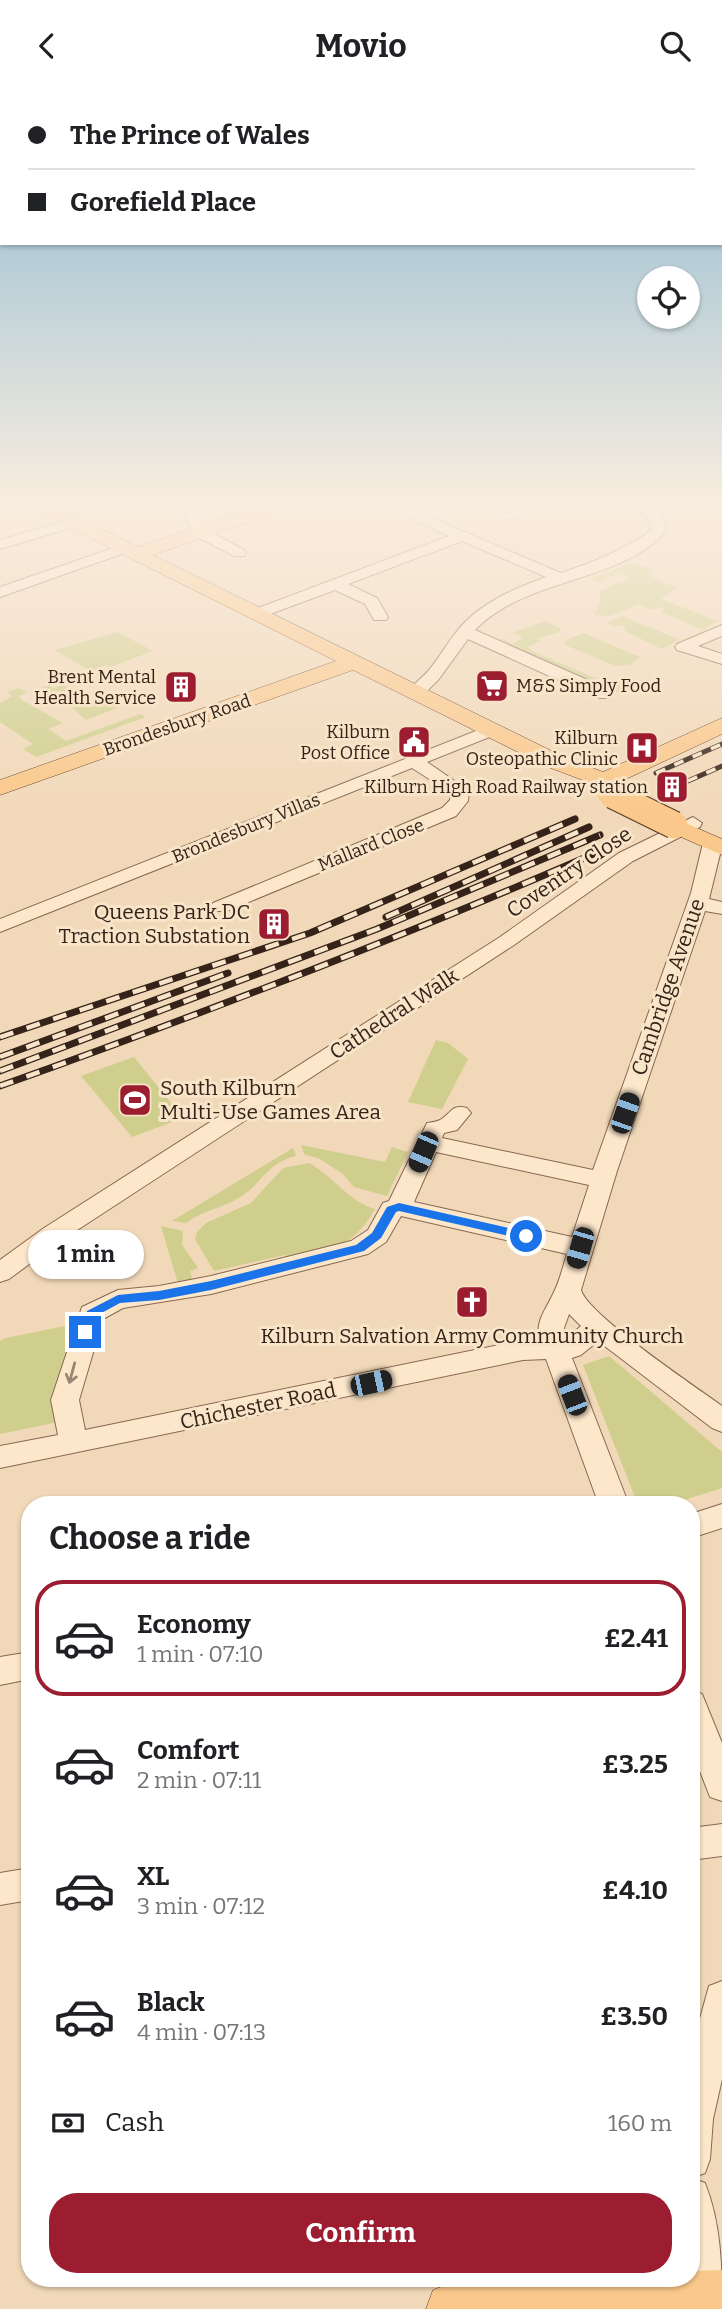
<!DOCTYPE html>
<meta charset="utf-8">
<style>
:root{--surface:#fff;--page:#f6f6f6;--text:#202124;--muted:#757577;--line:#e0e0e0;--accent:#9c1d30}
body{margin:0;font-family:Bitter,serif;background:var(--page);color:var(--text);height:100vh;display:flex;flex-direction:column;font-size:26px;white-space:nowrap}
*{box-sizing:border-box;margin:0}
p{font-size:23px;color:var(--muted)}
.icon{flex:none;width:38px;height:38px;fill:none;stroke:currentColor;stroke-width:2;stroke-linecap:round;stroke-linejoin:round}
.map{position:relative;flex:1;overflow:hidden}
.sheet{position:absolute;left:21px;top:1405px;width:679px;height:791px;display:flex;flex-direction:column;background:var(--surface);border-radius:28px;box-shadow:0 2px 5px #0004}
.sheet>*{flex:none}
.banner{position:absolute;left:0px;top:0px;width:723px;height:154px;box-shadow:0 2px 5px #0004;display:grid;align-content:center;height:154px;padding:0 28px;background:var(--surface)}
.buttons{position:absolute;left:637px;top:175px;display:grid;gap:14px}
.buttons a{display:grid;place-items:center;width:63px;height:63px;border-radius:50%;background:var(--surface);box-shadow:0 2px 5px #0004;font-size:35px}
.end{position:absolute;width:32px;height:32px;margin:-16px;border:9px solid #1a73e8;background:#fff;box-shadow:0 0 0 4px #fff}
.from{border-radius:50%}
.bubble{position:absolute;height:49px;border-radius:24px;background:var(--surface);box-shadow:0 2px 5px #0004;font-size:23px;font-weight:700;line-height:49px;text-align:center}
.car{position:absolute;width:21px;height:42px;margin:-21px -10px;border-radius:9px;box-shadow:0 0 5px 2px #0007;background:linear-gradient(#222 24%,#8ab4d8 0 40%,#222 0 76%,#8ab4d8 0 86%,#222 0)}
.banner b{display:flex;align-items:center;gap:24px;height:66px;font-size:26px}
.banner b+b{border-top:2px solid var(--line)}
.banner i{width:18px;height:18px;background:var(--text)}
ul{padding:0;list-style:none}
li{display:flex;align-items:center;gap:21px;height:116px;margin:0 14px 10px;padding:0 14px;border:4px solid transparent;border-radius:28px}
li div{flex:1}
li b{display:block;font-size:26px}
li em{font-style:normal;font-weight:700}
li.current{border-color:var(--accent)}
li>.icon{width:63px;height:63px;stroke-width:1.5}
h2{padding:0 28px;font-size:32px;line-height:84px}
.pay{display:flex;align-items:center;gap:18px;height:77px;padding:0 28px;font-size:26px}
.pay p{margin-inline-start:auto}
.cta{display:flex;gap:14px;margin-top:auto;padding:14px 28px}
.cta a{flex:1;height:80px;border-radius:28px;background:var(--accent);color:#fff;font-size:28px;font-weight:700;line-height:80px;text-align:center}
header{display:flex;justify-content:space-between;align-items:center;height:91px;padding:0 28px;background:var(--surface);font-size:32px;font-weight:700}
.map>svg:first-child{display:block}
</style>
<header><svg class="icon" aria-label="back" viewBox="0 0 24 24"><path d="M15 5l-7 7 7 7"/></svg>Movio<svg class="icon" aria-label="search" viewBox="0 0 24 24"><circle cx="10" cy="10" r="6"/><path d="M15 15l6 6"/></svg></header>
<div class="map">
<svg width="722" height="2218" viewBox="0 0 722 2218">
<rect width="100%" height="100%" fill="#f1d8b8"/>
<g fill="#cfce8c">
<path d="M632,471L653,479L644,483L678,497L661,508L717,530L703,539L661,521L665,518L659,516L652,519L638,514L610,525L594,524L601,510L599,500L630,487L621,481L599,491L591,488Z"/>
<path d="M622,525L673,546L680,548L662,558L625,540L626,536L622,534L615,536L607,532Z"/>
<path d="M545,530L561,538L559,541L539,547L540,550L528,556L532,560L611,594L627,588L646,593L618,602L492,554L501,547L512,553L523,547L512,542Z"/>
<path d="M118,541L153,560L110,576L106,574L90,580L55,559Z"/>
<path d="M584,542L634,564L641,566L630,574L616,575L565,554L566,549Z"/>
<path d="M64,593L98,614H124L86,629L68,613L63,615L46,600L42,601L37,598L49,594L53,597Z"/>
<path d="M19,597L28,601L19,605L22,609L63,632L48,638L66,650L140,623L146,626L36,666L23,658L33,653L0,631V612L12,605L7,601Z"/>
<path d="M436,949L448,952L468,968L442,1018L408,1011Z"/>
<path d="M134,966L183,1027L132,1046L81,985Z"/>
<path d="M301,1054L385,1071L392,1056L408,1061L387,1105L354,1096L343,1083L318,1067L305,1064Z"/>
<path d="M293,1057L296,1065C266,1072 263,1092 240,1106C223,1117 203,1119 186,1132L172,1130Z"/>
<path d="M309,1072C333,1085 349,1111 375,1118C353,1158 329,1158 288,1170L285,1164L214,1180L195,1148L197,1141L206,1132L251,1112L283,1077Z"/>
<path d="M161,1135L183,1140L182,1154L198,1177L190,1180L194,1194L179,1196Z"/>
<path d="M80,1232L58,1331L0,1343V1250L6,1247Z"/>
<path d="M609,1265L722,1361V1397L668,1414H638L583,1274Z"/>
</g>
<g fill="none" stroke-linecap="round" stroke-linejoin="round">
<defs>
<g id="minor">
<path d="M180,415H194L205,438L244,459L246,462L244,465H234L194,444Z"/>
<path d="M385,415H404L561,482C593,471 624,459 652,439L649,429L635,415C653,414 664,421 666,440C622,492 526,486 475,539L610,599L612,603L610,607H598L468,548L439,588L421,606H409L407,602C413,593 422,587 429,579C442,563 451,545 465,531C487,509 518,496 546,486L462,450L348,493L377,507L388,526L386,529H374L365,513L335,499L262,526H250L248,523L250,520L449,445Z"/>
<path d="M522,415H542L508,429L501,425Z"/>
<path d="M75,427L82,431L80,434L0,458V449Z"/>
<path d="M125,453L132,457L130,460L0,506V496Z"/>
<path d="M722,534V545L698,555L722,563V573L677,559L675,556L677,553Z"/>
<path d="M491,634L500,639L497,643L427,671L469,700L468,710L456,725L227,820H213L210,816L213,812L442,717L450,709L451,702L412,677L0,841V828Z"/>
<path d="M693,726L702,732L700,736L633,770L514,854L62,1149L9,1188L0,1191V1169L44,1137L500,846L619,762Z"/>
<path d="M713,746L720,748L722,755L709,808L722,811V823L705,820L617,1080L581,1199C588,1224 696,1296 722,1315V1341L712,1337L598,1250L581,1264L572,1267L629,1414H599L546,1268L523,1269L0,1377V1355L58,1344L51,1309L82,1216L118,1199L159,1195L211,1185L351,1150L368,1139L383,1112L389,1110L427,1032C431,1031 436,1031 440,1029C452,1022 451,1013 467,1017L471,1022L457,1039L444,1042L442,1047L593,1079L691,802L703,752ZM436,1061L589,1094L572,1146L414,1111ZM401,1125L567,1163C563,1175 560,1189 554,1201C547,1217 534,1231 540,1249H523L85,1339L79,1309L103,1228L123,1217L211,1203L368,1163L386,1151ZM569,1223L581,1235L566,1248L563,1240Z"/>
<path d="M722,1413V1437L691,1447V1423Z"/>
<path d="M30,1561V1588L0,1594V1566Z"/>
<path d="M691,1599L702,1603L722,1652V1710L710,1706L691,1657Z"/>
<path d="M722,1733V1765L691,1769V1737Z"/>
<path d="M30,1777V1809L0,1814V1782Z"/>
<path d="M722,1890V1988L713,2028L710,2068L705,2082L692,2087L705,2092C721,2132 722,2175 722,2218H695L686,2188H691V1960L709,1895Z"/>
</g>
<g id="major">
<path d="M31,415H54L138,456L260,415H286L283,419L153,464L564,666L603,681L722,627V643L624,689L632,696L628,701L620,703L548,676L353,579L0,704V689L336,570L34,419Z"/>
<path d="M674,727L722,748V764L665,739L662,734L665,729Z"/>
<path d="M722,2179V2218H426L433,2199L452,2192L540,2188H691V2180Z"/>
</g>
</defs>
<use href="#minor" stroke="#886752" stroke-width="2"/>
<use href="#major" stroke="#553627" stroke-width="1"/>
<use href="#minor" fill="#fce7cb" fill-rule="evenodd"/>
<use href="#major" fill="#fac88a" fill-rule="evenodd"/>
<defs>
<g id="rail-far1">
<path d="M656,682L722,653"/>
<path d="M688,690L722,675"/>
</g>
<g id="rail">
<path d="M386,826L589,736"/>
<path d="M0,946L310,842L575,728"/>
<path d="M0,966L228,882"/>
<path d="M0,980L377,838L600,744"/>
<path d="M0,995C210,920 419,840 623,750"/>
</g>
</defs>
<use href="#rail-far1" stroke="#352319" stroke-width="5"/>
<use href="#rail" stroke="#352319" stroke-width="7"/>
<use href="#rail-far1" stroke="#f8e4c8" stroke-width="3.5" stroke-dasharray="10" stroke-linecap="butt"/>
<use href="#rail" stroke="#f8e4c8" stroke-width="4.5" stroke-dasharray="14" stroke-linecap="butt"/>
<defs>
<path id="major-bridge-far1" d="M607,701L617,706"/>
<path id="major-bridge" d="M613,704L674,734"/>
</defs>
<use href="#major-bridge-far1" stroke="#553627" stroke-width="22" stroke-linecap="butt"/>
<use href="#major-bridge" stroke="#553627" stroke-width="29" stroke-linecap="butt"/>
<use href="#major-bridge-far1" stroke="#fac88a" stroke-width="21"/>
<use href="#major-bridge" stroke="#fac88a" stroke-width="27"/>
</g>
<defs><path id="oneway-shaft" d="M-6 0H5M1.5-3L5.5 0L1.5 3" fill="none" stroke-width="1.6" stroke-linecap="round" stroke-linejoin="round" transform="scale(1.75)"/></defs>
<use stroke="#988572" href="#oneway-shaft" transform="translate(72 1282) rotate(105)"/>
<linearGradient id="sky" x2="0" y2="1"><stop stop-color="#8ab9d2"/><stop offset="0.57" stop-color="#f9eddf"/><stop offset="1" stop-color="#f9eddf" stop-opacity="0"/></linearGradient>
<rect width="722" height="725" fill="url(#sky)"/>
<path fill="#1a73e8" d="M399,1112L526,1141L532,1145L526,1149L399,1120L396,1121L381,1147L364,1160L211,1199L159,1209L120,1212L96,1225L89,1244L85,1246L79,1241L87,1220L118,1204L159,1200L211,1190L356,1154L372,1142L387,1116Z"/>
<defs>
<symbol id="supermarket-square" viewBox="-11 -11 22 22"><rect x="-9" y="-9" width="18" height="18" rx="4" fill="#9c1d30" stroke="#f8e4c8"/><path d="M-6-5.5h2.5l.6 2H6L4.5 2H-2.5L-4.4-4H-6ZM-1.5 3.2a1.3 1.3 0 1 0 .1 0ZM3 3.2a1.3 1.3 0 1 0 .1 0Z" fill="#fff"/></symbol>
<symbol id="building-square" viewBox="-11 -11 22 22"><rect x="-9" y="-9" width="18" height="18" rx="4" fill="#9c1d30" stroke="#f8e4c8"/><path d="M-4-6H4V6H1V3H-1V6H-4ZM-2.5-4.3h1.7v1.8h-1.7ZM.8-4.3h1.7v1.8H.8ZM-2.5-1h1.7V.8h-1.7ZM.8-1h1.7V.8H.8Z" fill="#fff"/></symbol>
<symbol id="civic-square" viewBox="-11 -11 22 22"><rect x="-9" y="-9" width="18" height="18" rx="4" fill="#9c1d30" stroke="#f8e4c8"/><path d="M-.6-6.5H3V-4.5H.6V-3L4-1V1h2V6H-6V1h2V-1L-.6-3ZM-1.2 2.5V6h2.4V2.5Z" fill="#fff"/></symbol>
<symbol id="hospital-square" viewBox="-11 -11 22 22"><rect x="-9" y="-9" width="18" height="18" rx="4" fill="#9c1d30" stroke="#f8e4c8"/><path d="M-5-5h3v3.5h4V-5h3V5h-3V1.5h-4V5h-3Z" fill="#fff"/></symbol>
<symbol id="stadium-square" viewBox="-11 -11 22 22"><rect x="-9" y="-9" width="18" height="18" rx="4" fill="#9c1d30" stroke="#f8e4c8"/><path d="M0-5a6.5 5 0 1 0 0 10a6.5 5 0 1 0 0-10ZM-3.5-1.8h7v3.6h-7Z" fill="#fff"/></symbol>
<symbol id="church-square" viewBox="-11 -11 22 22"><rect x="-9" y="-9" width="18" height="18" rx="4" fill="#9c1d30" stroke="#f8e4c8"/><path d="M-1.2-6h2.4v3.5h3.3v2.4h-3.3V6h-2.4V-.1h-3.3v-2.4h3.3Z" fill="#fff"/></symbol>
</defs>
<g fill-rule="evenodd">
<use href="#supermarket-square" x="473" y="576" width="38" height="38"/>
<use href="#building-square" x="162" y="577" width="38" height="38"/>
<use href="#civic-square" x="395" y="632" width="38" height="38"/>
<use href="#hospital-square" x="623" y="638" width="38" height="38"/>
<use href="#building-square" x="653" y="677" width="38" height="38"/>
<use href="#building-square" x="255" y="814" width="38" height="38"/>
<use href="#stadium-square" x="116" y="990" width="38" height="38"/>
<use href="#church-square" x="453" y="1192" width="38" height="38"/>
</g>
<g text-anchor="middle" stroke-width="6" stroke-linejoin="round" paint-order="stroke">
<g font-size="18" fill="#352319" stroke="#f8e4c8" text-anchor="end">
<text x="156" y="592">Brent Mental<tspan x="156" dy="21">Health Service</tspan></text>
<text x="516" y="601" text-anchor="start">M&amp;S Simply Food</text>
<text x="390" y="647">Kilburn<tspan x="390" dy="21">Post Office</tspan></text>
<text x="618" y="653">Kilburn<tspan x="618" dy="21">Osteopathic Clinic</tspan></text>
<text x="648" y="702">Kilburn High Road Railway station</text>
</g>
<g font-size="18" fill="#352319" stroke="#f8e4c8">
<text transform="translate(177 634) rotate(-19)" y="6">Brondesbury Road</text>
<text transform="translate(246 737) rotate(-22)" y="6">Brondesbury Villas</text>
<text transform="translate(371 754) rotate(-22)" y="6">Mallard Close</text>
</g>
<g font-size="21" fill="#352319" stroke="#f8e4c8">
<text transform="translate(569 781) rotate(-34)" y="7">Coventry Close</text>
<text transform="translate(668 896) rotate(-71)" y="7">Cambridge Avenue</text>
<text transform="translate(394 923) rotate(-33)" y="7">Cathedral Walk</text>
<text transform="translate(258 1315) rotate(-12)" y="7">Chichester Road</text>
</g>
<g font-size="21" fill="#352319" stroke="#f8e4c8" text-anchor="end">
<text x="250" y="828">Queens Park DC<tspan x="250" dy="24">Traction Substation</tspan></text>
<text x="160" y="1004" text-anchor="start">South Kilburn<tspan x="160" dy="24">Multi-Use Games Area</tspan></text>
<text x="472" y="1252" text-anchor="middle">Kilburn Salvation Army Community Church</text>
</g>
</g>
</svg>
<div class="buttons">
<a><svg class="icon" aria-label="locate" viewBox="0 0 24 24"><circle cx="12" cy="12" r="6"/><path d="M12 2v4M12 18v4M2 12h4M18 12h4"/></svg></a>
</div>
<i class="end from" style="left:526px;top:1145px"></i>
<i class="end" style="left:85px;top:1241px"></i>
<div class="bubble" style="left:28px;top:1139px;width:116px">1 min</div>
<i class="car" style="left:625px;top:1022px;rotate:19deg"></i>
<i class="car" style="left:423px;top:1061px;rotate:203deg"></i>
<i class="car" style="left:580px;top:1157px;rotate:196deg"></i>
<i class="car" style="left:371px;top:1292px;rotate:78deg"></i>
<i class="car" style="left:572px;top:1304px;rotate:339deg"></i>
<div class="banner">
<b><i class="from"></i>The Prince of Wales</b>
<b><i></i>Gorefield Place</b>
</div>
<section class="sheet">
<h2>Choose a ride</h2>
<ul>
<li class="current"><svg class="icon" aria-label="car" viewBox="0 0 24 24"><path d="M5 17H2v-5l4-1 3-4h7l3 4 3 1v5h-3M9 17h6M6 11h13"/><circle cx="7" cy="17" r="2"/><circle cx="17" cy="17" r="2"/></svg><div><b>Economy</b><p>1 min · 07:10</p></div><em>£2.41</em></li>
<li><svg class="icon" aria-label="car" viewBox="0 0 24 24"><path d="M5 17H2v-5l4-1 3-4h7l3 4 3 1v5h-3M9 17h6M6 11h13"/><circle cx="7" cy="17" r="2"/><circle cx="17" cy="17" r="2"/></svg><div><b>Comfort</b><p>2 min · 07:11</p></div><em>£3.25</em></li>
<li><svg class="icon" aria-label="car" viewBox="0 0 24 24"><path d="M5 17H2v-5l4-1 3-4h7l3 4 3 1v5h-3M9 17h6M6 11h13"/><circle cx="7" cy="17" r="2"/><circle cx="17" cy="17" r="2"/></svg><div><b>XL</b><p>3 min · 07:12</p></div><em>£4.10</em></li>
<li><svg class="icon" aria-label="car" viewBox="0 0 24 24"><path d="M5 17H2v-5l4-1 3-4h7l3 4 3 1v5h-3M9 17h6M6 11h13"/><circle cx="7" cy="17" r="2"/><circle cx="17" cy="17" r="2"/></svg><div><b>Black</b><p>4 min · 07:13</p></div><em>£3.50</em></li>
</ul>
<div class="pay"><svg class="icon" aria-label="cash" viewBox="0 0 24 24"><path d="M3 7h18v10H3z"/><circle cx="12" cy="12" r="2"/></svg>Cash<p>160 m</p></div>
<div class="cta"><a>Confirm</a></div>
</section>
</div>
